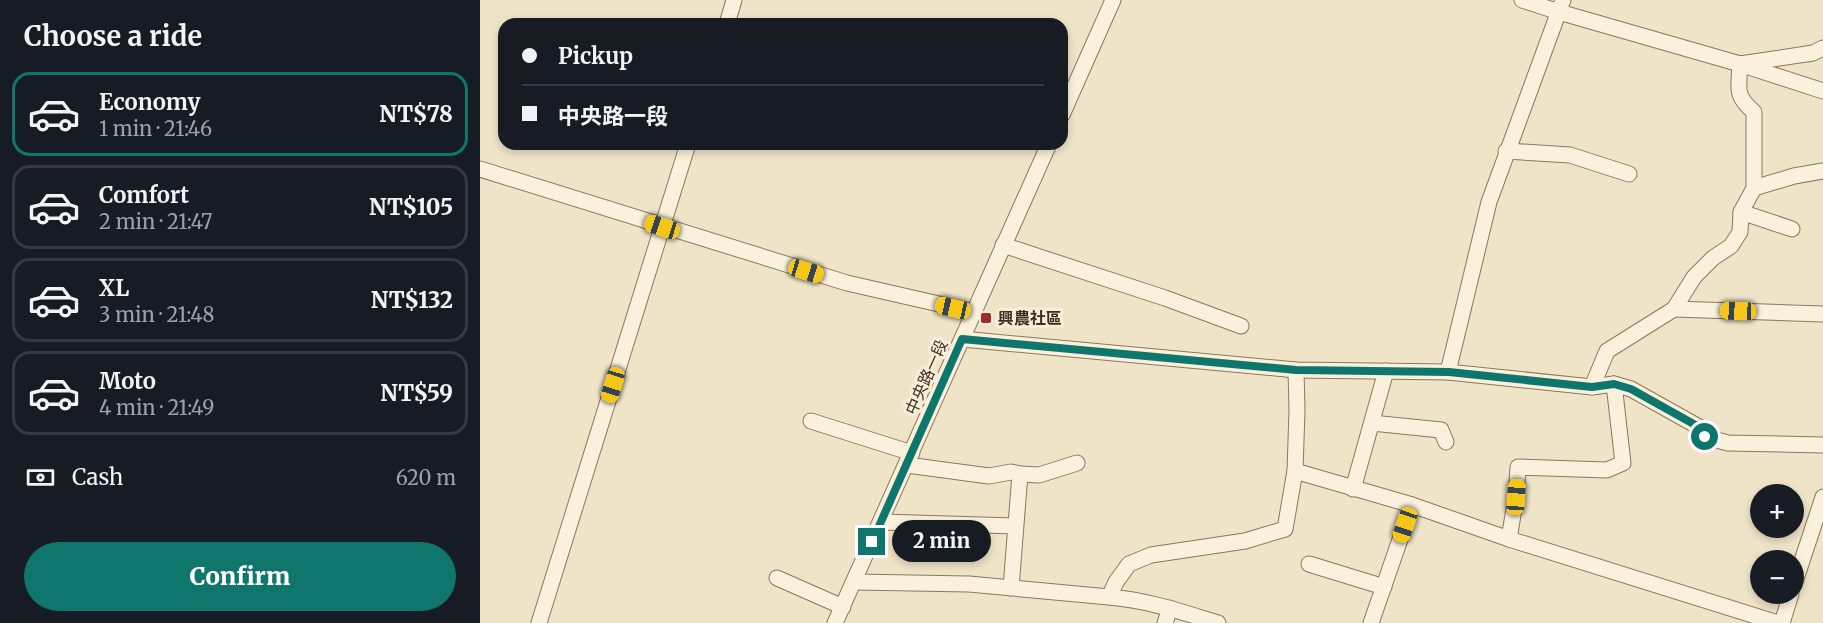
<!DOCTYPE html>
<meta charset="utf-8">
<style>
:root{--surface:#171b24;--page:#242831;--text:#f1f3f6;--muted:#9ea1a6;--line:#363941;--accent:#0f766e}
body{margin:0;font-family:Merriweather,"Noto Sans TC",serif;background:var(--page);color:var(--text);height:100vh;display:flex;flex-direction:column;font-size:22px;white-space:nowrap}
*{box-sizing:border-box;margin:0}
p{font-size:20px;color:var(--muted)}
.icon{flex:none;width:33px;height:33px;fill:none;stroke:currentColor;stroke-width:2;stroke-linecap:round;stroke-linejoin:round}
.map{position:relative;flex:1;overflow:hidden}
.panel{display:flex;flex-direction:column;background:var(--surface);width:480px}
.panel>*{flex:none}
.banner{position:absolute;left:18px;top:18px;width:570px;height:132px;border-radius:18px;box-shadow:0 3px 9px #0003;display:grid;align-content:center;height:132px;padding:0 24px;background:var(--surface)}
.fabs{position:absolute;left:1270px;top:484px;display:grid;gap:12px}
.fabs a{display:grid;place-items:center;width:54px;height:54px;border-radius:50%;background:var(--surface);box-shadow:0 3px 9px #0003;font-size:30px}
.end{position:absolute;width:27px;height:27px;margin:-14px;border:8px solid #0f766e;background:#fff;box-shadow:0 0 0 3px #fff}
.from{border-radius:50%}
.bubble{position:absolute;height:42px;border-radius:21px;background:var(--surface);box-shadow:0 3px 9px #0003;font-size:20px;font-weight:800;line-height:42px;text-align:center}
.car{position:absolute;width:18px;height:36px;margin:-18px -9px;border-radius:8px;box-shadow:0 0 4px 2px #0007;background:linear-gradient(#f5c518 24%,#345 0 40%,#f5c518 0 76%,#345 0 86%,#f5c518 0)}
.banner b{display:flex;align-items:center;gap:21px;height:57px;font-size:22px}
.banner b+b{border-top:2px solid var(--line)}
.banner i{width:15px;height:15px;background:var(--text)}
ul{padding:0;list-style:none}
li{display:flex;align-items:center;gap:18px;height:84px;margin:0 12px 9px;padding:0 12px;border:3px solid var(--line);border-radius:18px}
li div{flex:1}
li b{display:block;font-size:22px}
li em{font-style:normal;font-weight:800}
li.on{border-color:var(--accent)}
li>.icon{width:54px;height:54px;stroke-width:1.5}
h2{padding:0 24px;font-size:27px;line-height:72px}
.pay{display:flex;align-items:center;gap:15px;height:66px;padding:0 24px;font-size:22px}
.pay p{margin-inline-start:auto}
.action{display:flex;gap:12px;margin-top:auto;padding:12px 24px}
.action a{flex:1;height:69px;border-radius:36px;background:var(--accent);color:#fff;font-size:24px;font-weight:800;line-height:69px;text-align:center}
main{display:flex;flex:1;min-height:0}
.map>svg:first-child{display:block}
</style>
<main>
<section class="panel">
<h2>Choose a ride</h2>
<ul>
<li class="on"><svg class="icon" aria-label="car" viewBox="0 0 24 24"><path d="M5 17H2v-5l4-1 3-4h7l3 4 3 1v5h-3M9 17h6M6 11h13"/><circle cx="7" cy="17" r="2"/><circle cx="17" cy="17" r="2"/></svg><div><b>Economy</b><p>1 min · 21:46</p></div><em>NT$78</em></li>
<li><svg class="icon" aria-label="car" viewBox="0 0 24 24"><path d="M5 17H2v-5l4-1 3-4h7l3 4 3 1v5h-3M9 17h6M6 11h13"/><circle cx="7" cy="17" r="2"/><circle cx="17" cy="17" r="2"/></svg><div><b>Comfort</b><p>2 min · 21:47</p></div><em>NT$105</em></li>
<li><svg class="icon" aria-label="car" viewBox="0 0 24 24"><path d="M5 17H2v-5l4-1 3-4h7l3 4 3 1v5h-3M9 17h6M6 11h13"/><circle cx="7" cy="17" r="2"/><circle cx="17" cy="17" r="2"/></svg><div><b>XL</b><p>3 min · 21:48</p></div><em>NT$132</em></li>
<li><svg class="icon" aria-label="car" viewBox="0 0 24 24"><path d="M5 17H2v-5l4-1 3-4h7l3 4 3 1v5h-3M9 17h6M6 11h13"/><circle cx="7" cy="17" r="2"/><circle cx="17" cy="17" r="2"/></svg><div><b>Moto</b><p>4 min · 21:49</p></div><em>NT$59</em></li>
</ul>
<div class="pay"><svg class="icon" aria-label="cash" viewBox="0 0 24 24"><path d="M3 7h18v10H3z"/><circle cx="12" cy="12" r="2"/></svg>Cash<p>620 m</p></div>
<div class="action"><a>Confirm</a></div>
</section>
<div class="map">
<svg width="1343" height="623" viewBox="0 0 1343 623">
<rect width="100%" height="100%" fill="#f0e4c8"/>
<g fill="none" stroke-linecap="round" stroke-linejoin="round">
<defs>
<g id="minor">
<path d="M1042,0L1079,12L1260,64L1333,53L1343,48"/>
<path d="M247,24L254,0"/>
<path d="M582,115L633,0"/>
<path d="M1026,151L1090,155L1149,174"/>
<path d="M0,169L367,283L494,312"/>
<path d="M1274,188L1314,176L1343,171"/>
<path d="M1261,212L1312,229"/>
<path d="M523,245L685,298L761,326"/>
<path d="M1194,309L1343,314"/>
<path d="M482,339L816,370L968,372L1112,387L1134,384L1151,389L1219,427L1225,437L1248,443L1343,445"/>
<path d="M968,372L1009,202L1083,0"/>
<path d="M1112,387L1127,351L1194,309L1214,277L1233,258L1251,246L1260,232L1261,212L1274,188V112C1254,95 1259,88 1260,64L1343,91"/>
<path d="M331,421L432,453"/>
<path d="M892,423L961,430L966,442"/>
<path d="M427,465L509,476L531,472L540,474L531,588"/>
<path d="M815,471L932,505L1029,539L1298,623"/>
<path d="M540,474L559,475L597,463"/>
<path d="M873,489L906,371"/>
<path d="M401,522L535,526"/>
<path d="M1029,539L1036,497L1038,467L1127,470L1143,463L1134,384"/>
<path d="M829,564L904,587"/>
<path d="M297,578L363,607"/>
<path d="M375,582L489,584L629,597"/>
<path d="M1314,585L1343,497"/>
<path d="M59,623L208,144"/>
<path d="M355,623L569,144"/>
<path d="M685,623L690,608"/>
<path d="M738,623C702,612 667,600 629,597L636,582L649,564L671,555L765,541L805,529L815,471L817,410L816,370"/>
<path d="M891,623L932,505"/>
<path d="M1302,623L1311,594"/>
</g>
</defs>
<use href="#minor" stroke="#8d765c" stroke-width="17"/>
<use href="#minor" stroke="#faf1dc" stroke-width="15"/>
</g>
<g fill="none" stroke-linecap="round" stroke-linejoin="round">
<path stroke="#0f766e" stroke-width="8" d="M392,542L482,339L816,370L969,372L1112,387L1134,384L1151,389L1219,427L1225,437"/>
</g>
<rect fill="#9e2a2b" stroke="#f7eed8" stroke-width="2" x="500" y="312" width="12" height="12" rx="3"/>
<g text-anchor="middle" stroke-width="6" stroke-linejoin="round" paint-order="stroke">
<g font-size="16" font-weight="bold" fill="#3d2e20" stroke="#f7eed8" text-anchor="start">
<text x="518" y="324">興農社區</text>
</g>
<g font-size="16" fill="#3d2e20" stroke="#f7eed8">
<text transform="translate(446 377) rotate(-66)" y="6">中央路一段</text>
</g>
</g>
</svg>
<div class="fabs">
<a>+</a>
<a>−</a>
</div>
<i class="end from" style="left:1225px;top:437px"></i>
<i class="end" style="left:392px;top:542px"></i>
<div class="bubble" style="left:412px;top:520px;width:99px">2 min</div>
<i class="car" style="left:182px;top:227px;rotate:288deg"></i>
<i class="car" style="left:326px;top:271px;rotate:107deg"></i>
<i class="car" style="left:473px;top:308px;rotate:283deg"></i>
<i class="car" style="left:1258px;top:311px;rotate:272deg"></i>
<i class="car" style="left:133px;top:385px;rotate:197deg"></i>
<i class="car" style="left:1036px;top:497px;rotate:4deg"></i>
<i class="car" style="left:925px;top:525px;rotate:199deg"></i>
<div class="banner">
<b><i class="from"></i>Pickup</b>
<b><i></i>中央路一段</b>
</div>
</div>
</main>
